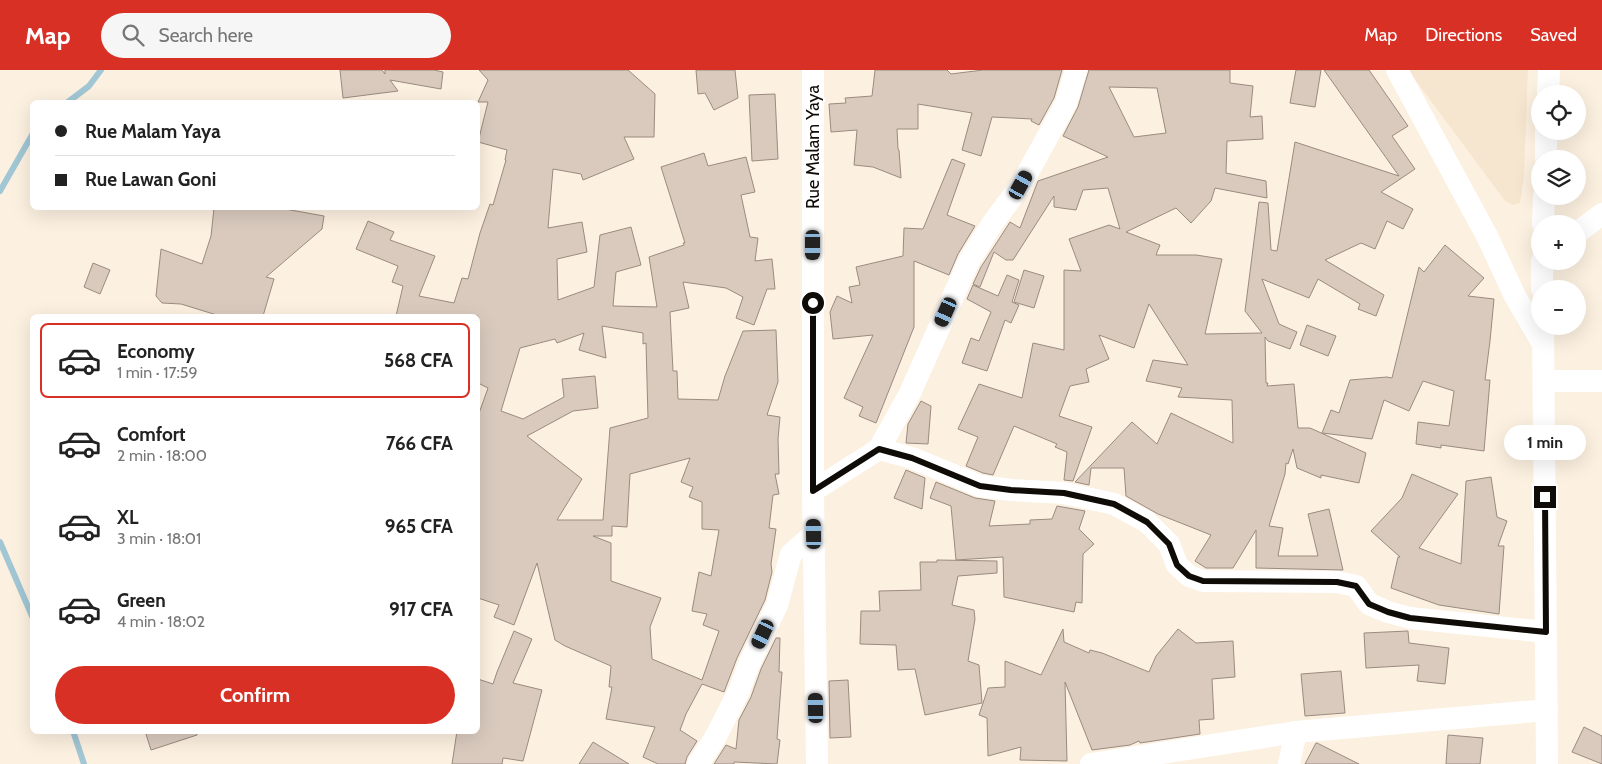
<!DOCTYPE html>
<meta charset="utf-8">
<style>
:root{--surface:#fff;--page:#f6f6f6;--text:#222;--muted:#767676;--line:#e0e0e0;--accent:#d93025}
body{margin:0;font-family:Cabin,sans-serif;background:var(--page);color:var(--text);height:100vh;display:flex;flex-direction:column;font-size:19px;white-space:nowrap}
*{box-sizing:border-box;margin:0}
p{font-size:16px;color:var(--muted)}
.icon{flex:none;width:28px;height:28px;fill:none;stroke:currentColor;stroke-width:2;stroke-linecap:round;stroke-linejoin:round}
.map{position:relative;flex:1;overflow:hidden}
.panel{position:absolute;left:30px;top:244px;width:450px;height:420px;display:flex;flex-direction:column;background:var(--surface);border-radius:8px;box-shadow:0 5px 20px #0002}
.panel>*{flex:none}
.hud{position:absolute;left:30px;top:30px;width:450px;height:110px;border-radius:8px;box-shadow:0 5px 20px #0002;display:grid;align-content:center;height:110px;padding:0 25px;background:var(--surface)}
.fabs{position:absolute;left:1531px;top:15px;display:grid;gap:10px}
.fabs a{display:grid;place-items:center;width:55px;height:55px;border-radius:50%;background:var(--surface);box-shadow:0 5px 20px #0002;font-size:25px}
.end{position:absolute;width:22px;height:22px;margin:-11px;border:6px solid #0f0b06;background:#fff;box-shadow:0 0 0 2px #fff}
.from{border-radius:50%}
.bubble{position:absolute;height:35px;border-radius:18px;background:var(--surface);box-shadow:0 5px 20px #0002;font-size:16px;font-weight:800;line-height:35px;text-align:center}
.car{position:absolute;width:15px;height:30px;margin:-15px -8px;border-radius:6px;box-shadow:0 0 4px 1px #0007;background:linear-gradient(#222 24%,#8ab4d8 0 40%,#222 0 76%,#8ab4d8 0 86%,#222 0)}
.hud b{display:flex;align-items:center;gap:18px;height:48px;font-size:19px}
.hud b+b{border-top:1px solid var(--line)}
.hud i{width:12px;height:12px;background:var(--text)}
ul{padding:9px 0 0;list-style:none}
li{display:flex;align-items:center;gap:15px;height:75px;margin:0 10px 8px;padding:0 15px;border:2px solid transparent;border-radius:8px}
li div{flex:1}
li b{display:block;font-size:19px}
li em{font-style:normal;font-weight:800}
li.active{border-color:var(--accent)}
li>.icon{width:45px;height:45px;stroke-width:1.5}
.button{display:flex;gap:10px;margin-top:auto;padding:10px 25px}
.button a{flex:1;height:58px;border-radius:30px;background:var(--accent);color:#fff;font-size:20px;font-weight:800;line-height:58px;text-align:center}
header{display:flex;align-items:center;gap:30px;box-sizing:border-box;height:70px;padding:0 25px;background:var(--accent);color:#fff}
header strong{font-size:24px}
nav{display:flex;gap:28px;margin-inline-start:auto;font-size:18px}
.search{width:350px;height:45px;background:var(--page);display:flex;align-items:center;gap:12px;box-sizing:border-box;padding:0 18px;border-radius:28px;color:var(--muted);font-size:19px}
.map>svg:first-child{display:block}
</style>
<header>
<strong>Map</strong>
<div class="search"><svg class="icon" aria-label="search" viewBox="0 0 24 24"><circle cx="10" cy="10" r="6"/><path d="M15 15l6 6"/></svg>Search here</div>
<nav><a>Map</a><a>Directions</a><a>Saved</a></nav>
</header>
<div class="map">
<svg width="1602" height="694" viewBox="0 0 1602 694">
<rect width="100%" height="100%" fill="#fcf0e0"/>
<path fill="#f6e6cf" d="M1408,0H1528L1524,107L1520,133L1512,135L1505,131Z"/>
<g fill="none" stroke-linecap="round" stroke-linejoin="round">
<g stroke="#a1c6d4" stroke-width="6">
<path d="M68,32L89,16L101,0"/>
<path d="M0,121L32,65"/>
<path d="M0,472L32,546"/>
<path d="M73,661L84,694"/>
</g>
</g>
<g fill="#dacabe" stroke="#9a8b80" fill-rule="evenodd">
<path d="M340,0H382L385,4V0H434L443,2L441,19L390,10L398,21L343,28Z"/>
<path d="M479,0H628L655,24L654,67H624L634,89L583,110L581,104L553,99L548,158L582,152L587,182L557,189L558,230L594,217L600,165L631,157L641,195L616,202L613,236L657,237L649,187L684,175L683,173H685L661,97L704,83L708,96L746,87L755,122L741,125L750,167L758,168L755,191L772,189L775,219H767L754,255L736,248L743,227L726,218L683,212L689,238L670,242L673,301H677L678,329L718,330L725,306L743,261L776,260L778,312L767,345L780,347L778,369L779,404H775L779,424L773,425L769,458L776,459L771,494L772,502L765,530L737,588L724,622L702,614L686,644L680,660L697,671L687,687L685,694H658L643,687L655,657L606,649L612,617H609L611,596L565,576L555,570L537,493L514,555L494,547L499,535L478,528V346L488,318L478,313V246H396L403,216L392,212L398,196L356,179L368,151L394,162L390,170L435,186L419,226L454,233L462,208L468,209L480,163L490,134L493,135L506,90H505L507,80L478,72L488,32H478L488,10ZM602,256L643,263V274L646,273L648,348L610,358L603,450H557L582,409L527,366L573,341L598,338L595,306L562,309L564,327L523,349L501,341L520,278L555,269L557,273L584,263L579,280L606,288ZM690,388L681,412L693,417L689,427L702,432V459L719,460L711,506L699,502L692,541L707,544L703,555L719,561L702,610L652,589L650,557L661,528L611,511V473L593,466H612V456L627,457L630,404Z"/>
<path d="M696,0H735L738,28L714,40L705,23L698,24Z"/>
<path d="M875,0H947L951,4L983,0H1062L1054,28L1039,55L1031,51L1032,49L992,47L981,86L962,80L972,43L918,34V59H897L898,79L899,80L901,108L873,97L854,95L857,60L831,62L829,34L846,33L845,28L872,26Z"/>
<path d="M1089,0H1230V13L1253,16L1250,47L1262,46L1263,69L1227,71L1226,103L1266,111L1267,128L1215,118L1211,131L1191,153L1176,138L1126,162L1160,175L1156,185H1196L1222,189L1205,264L1262,263L1245,241L1259,132L1268,133L1271,180L1277,181L1295,72L1399,106L1324,0H1369L1408,56L1392,66L1415,99L1381,122L1413,139L1403,159L1387,151L1375,179L1361,173L1325,190L1384,225L1376,246L1358,239L1360,234L1318,209L1309,228L1262,209L1279,254L1297,262L1290,279L1268,271L1265,267L1266,313H1268L1267,316L1294,314L1298,358H1310L1366,383L1359,413L1321,405V408L1297,398L1293,379L1288,394L1286,393L1285,404L1269,456L1283,458L1278,486H1318L1308,444L1329,439L1343,500L1256,498V460L1233,498H1206L1195,491L1211,465L1158,444L1126,426L1124,398H1091L1089,415L1075,412L1132,352L1157,374L1171,343L1233,373L1232,330L1178,327L1182,318L1146,311L1153,290L1188,295L1149,234L1134,278L1099,265L1109,289L1086,299L1089,312L1070,316L1059,346L1092,357L1073,411L1064,410L1067,382L1055,377L1057,374L1014,356L993,405L983,403L966,396L978,367L958,359L979,314L1022,328L1033,273L1064,280V200L1081,201L1069,169L1109,155L1120,159L1108,118L1083,120L1076,140L1054,137V126L1013,190H1006L994,182L980,217L973,214L981,197L1010,152L1020,158L1038,111L1108,87L1063,66L1078,37ZM1109,17L1157,18L1166,63L1134,67Z"/>
<path d="M1296,0H1321L1315,37L1290,33Z"/>
<path d="M775,24L778,89L752,91L749,25Z"/>
<path d="M952,89L965,94L947,145L975,156L958,184L949,205L914,191V257L876,353L859,346L863,337L844,328L873,265L833,269L830,242L837,226L852,233L849,217L860,215L856,197L903,186L904,158L923,159Z"/>
<path d="M214,138H285V139L324,146L322,159L266,207L274,209L263,246H220L181,234L162,233L156,226L161,179L202,194L211,166Z"/>
<path d="M1445,175L1484,208L1468,226L1494,229L1490,271L1485,310H1490L1484,381L1441,375V378L1416,374L1418,352L1449,356L1454,321L1423,311L1409,341L1384,330L1372,369L1322,363L1331,340L1339,343L1350,310L1387,307L1392,308L1419,197L1424,202Z"/>
<path d="M93,193L110,200L100,224L84,217Z"/>
<path d="M1024,200L1044,206L1034,238L1014,232Z"/>
<path d="M1007,205L1019,210L1012,232L1019,235L1011,253L1005,250L987,301L962,293L971,268L979,271L991,242L967,229L973,215L998,226Z"/>
<path d="M1307,255L1336,266L1328,286L1300,275Z"/>
<path d="M921,331L931,336L928,374L906,373L908,354Z"/>
<path d="M906,400L925,408L922,439L894,428Z"/>
<path d="M1412,404L1458,424L1419,478L1461,494L1466,411L1491,407L1497,447L1507,451L1498,476H1504L1499,544L1439,535L1391,518L1398,487H1400L1371,461L1402,428Z"/>
<path d="M936,412L975,428L995,431L989,456L1030,454V450L1052,449L1057,436L1085,441L1079,459L1094,474L1083,484L1082,533L1076,532L1074,542L1004,527L1003,487L956,490L951,436L930,428Z"/>
<path d="M937,490L997,491V503L958,506L952,535L974,540L975,549L968,591L979,595L982,633L925,645L915,599L898,600L896,575L860,574L861,541H880L879,521L921,520L920,492H937Z"/>
<path d="M1063,559L1064,572L1089,583L1090,580L1102,583L1149,602L1156,586L1178,559L1196,573L1233,571L1235,607L1212,609L1214,649L1199,650L1200,664L1140,673L1139,671L1130,675L1092,680L1065,612L1067,691L1020,690L1021,677L988,686L987,648L979,645L988,618L1005,617V591L1041,605Z"/>
<path d="M514,561L532,569L513,613L542,620L523,691L503,688L502,694H452L457,661H478V609L493,614L497,602Z"/>
<path d="M1408,561L1409,573L1449,578L1445,614L1417,611L1419,595L1366,598L1364,563Z"/>
<path d="M776,568H780L779,602H782L777,669L780,670L777,694L734,692V694H714L726,675L736,679L739,650L751,627L761,599Z"/>
<path d="M1341,601L1345,643L1305,646L1301,604Z"/>
<path d="M848,610L851,667L830,668L829,611Z"/>
<path d="M1584,657L1602,666V694L1572,682Z"/>
<path d="M145,661H197V665L151,680Z"/>
<path d="M1448,665L1483,668L1480,694H1446Z"/>
<path d="M593,672L629,694H579Z"/>
<path d="M1316,673H1317L1359,694H1305Z"/>
</g>
<g fill="none" stroke-linecap="round" stroke-linejoin="round">
<g stroke="#fff" stroke-width="22">
<path d="M813,0V421L817,694"/>
<path d="M1397,0L1487,166L1515,226L1543,274"/>
<path d="M1548,24L1549,0"/>
<path d="M1546,89V61"/>
<path d="M1543,154L1544,126"/>
<path d="M1578,162L1602,144"/>
<path d="M1542,191V219"/>
<path d="M1543,256L1547,694"/>
<path d="M1544,311H1602"/>
<path d="M879,379L912,388L980,416L1011,420L1064,423L1114,434L1147,452L1169,474L1177,495L1189,506L1203,511L1337,512L1356,516L1369,534L1388,542L1410,548L1546,562"/>
<path d="M813,421L879,379L910,323L969,191L992,154L1021,115L1048,66L1066,33L1076,0"/>
<path d="M698,694L715,668L739,621L749,594L777,535L791,484L814,464"/>
<path d="M1091,694L1296,662L1547,640"/>
<path d="M1289,694L1296,662"/>
</g>
</g>
<g fill="none" stroke-linecap="round" stroke-linejoin="round">
<path stroke="#0f0b06" stroke-width="6" d="M813,233V421L879,379L912,388L980,416L1011,420L1064,423L1114,434L1147,452L1169,474L1177,495L1189,506L1203,511L1337,512L1356,516L1369,534L1388,542L1410,548L1546,562L1545,427"/>
</g>
<g text-anchor="middle" stroke-width="4" stroke-linejoin="round" paint-order="stroke">
<g font-size="18" fill="#0f0b06" stroke="#fff">
<text transform="translate(813 77) rotate(-90)" y="6">Rue Malam Yaya</text>
</g>
</g>
</svg>
<div class="fabs">
<a><svg class="icon" aria-label="locate" viewBox="0 0 24 24"><circle cx="12" cy="12" r="6"/><path d="M12 2v4M12 18v4M2 12h4M18 12h4"/></svg></a>
<a><svg class="icon" aria-label="layers" viewBox="0 0 24 24"><path d="M12 4l9 5-9 5-9-5zM3 14l9 5 9-5"/></svg></a>
<a>+</a>
<a>−</a>
</div>
<i class="end from" style="left:813px;top:233px"></i>
<i class="end" style="left:1545px;top:427px"></i>
<div class="bubble" style="left:1504px;top:355px;width:82px">1 min</div>
<i class="car" style="left:1021px;top:115px;rotate:29deg"></i>
<i class="car" style="left:813px;top:175px;rotate:180deg"></i>
<i class="car" style="left:946px;top:242px;rotate:204deg"></i>
<i class="car" style="left:814px;top:464px;rotate:359deg"></i>
<i class="car" style="left:763px;top:564px;rotate:205deg"></i>
<i class="car" style="left:816px;top:638px;rotate:359deg"></i>
<div class="hud">
<b><i class="from"></i>Rue Malam Yaya</b>
<b><i></i>Rue Lawan Goni</b>
</div>
<section class="panel">
<ul>
<li class="active"><svg class="icon" aria-label="car" viewBox="0 0 24 24"><path d="M5 17H2v-5l4-1 3-4h7l3 4 3 1v5h-3M9 17h6M6 11h13"/><circle cx="7" cy="17" r="2"/><circle cx="17" cy="17" r="2"/></svg><div><b>Economy</b><p>1 min · 17:59</p></div><em>568 CFA</em></li>
<li><svg class="icon" aria-label="car" viewBox="0 0 24 24"><path d="M5 17H2v-5l4-1 3-4h7l3 4 3 1v5h-3M9 17h6M6 11h13"/><circle cx="7" cy="17" r="2"/><circle cx="17" cy="17" r="2"/></svg><div><b>Comfort</b><p>2 min · 18:00</p></div><em>766 CFA</em></li>
<li><svg class="icon" aria-label="car" viewBox="0 0 24 24"><path d="M5 17H2v-5l4-1 3-4h7l3 4 3 1v5h-3M9 17h6M6 11h13"/><circle cx="7" cy="17" r="2"/><circle cx="17" cy="17" r="2"/></svg><div><b>XL</b><p>3 min · 18:01</p></div><em>965 CFA</em></li>
<li><svg class="icon" aria-label="car" viewBox="0 0 24 24"><path d="M5 17H2v-5l4-1 3-4h7l3 4 3 1v5h-3M9 17h6M6 11h13"/><circle cx="7" cy="17" r="2"/><circle cx="17" cy="17" r="2"/></svg><div><b>Green</b><p>4 min · 18:02</p></div><em>917 CFA</em></li>
</ul>
<div class="button"><a>Confirm</a></div>
</section>
</div>
